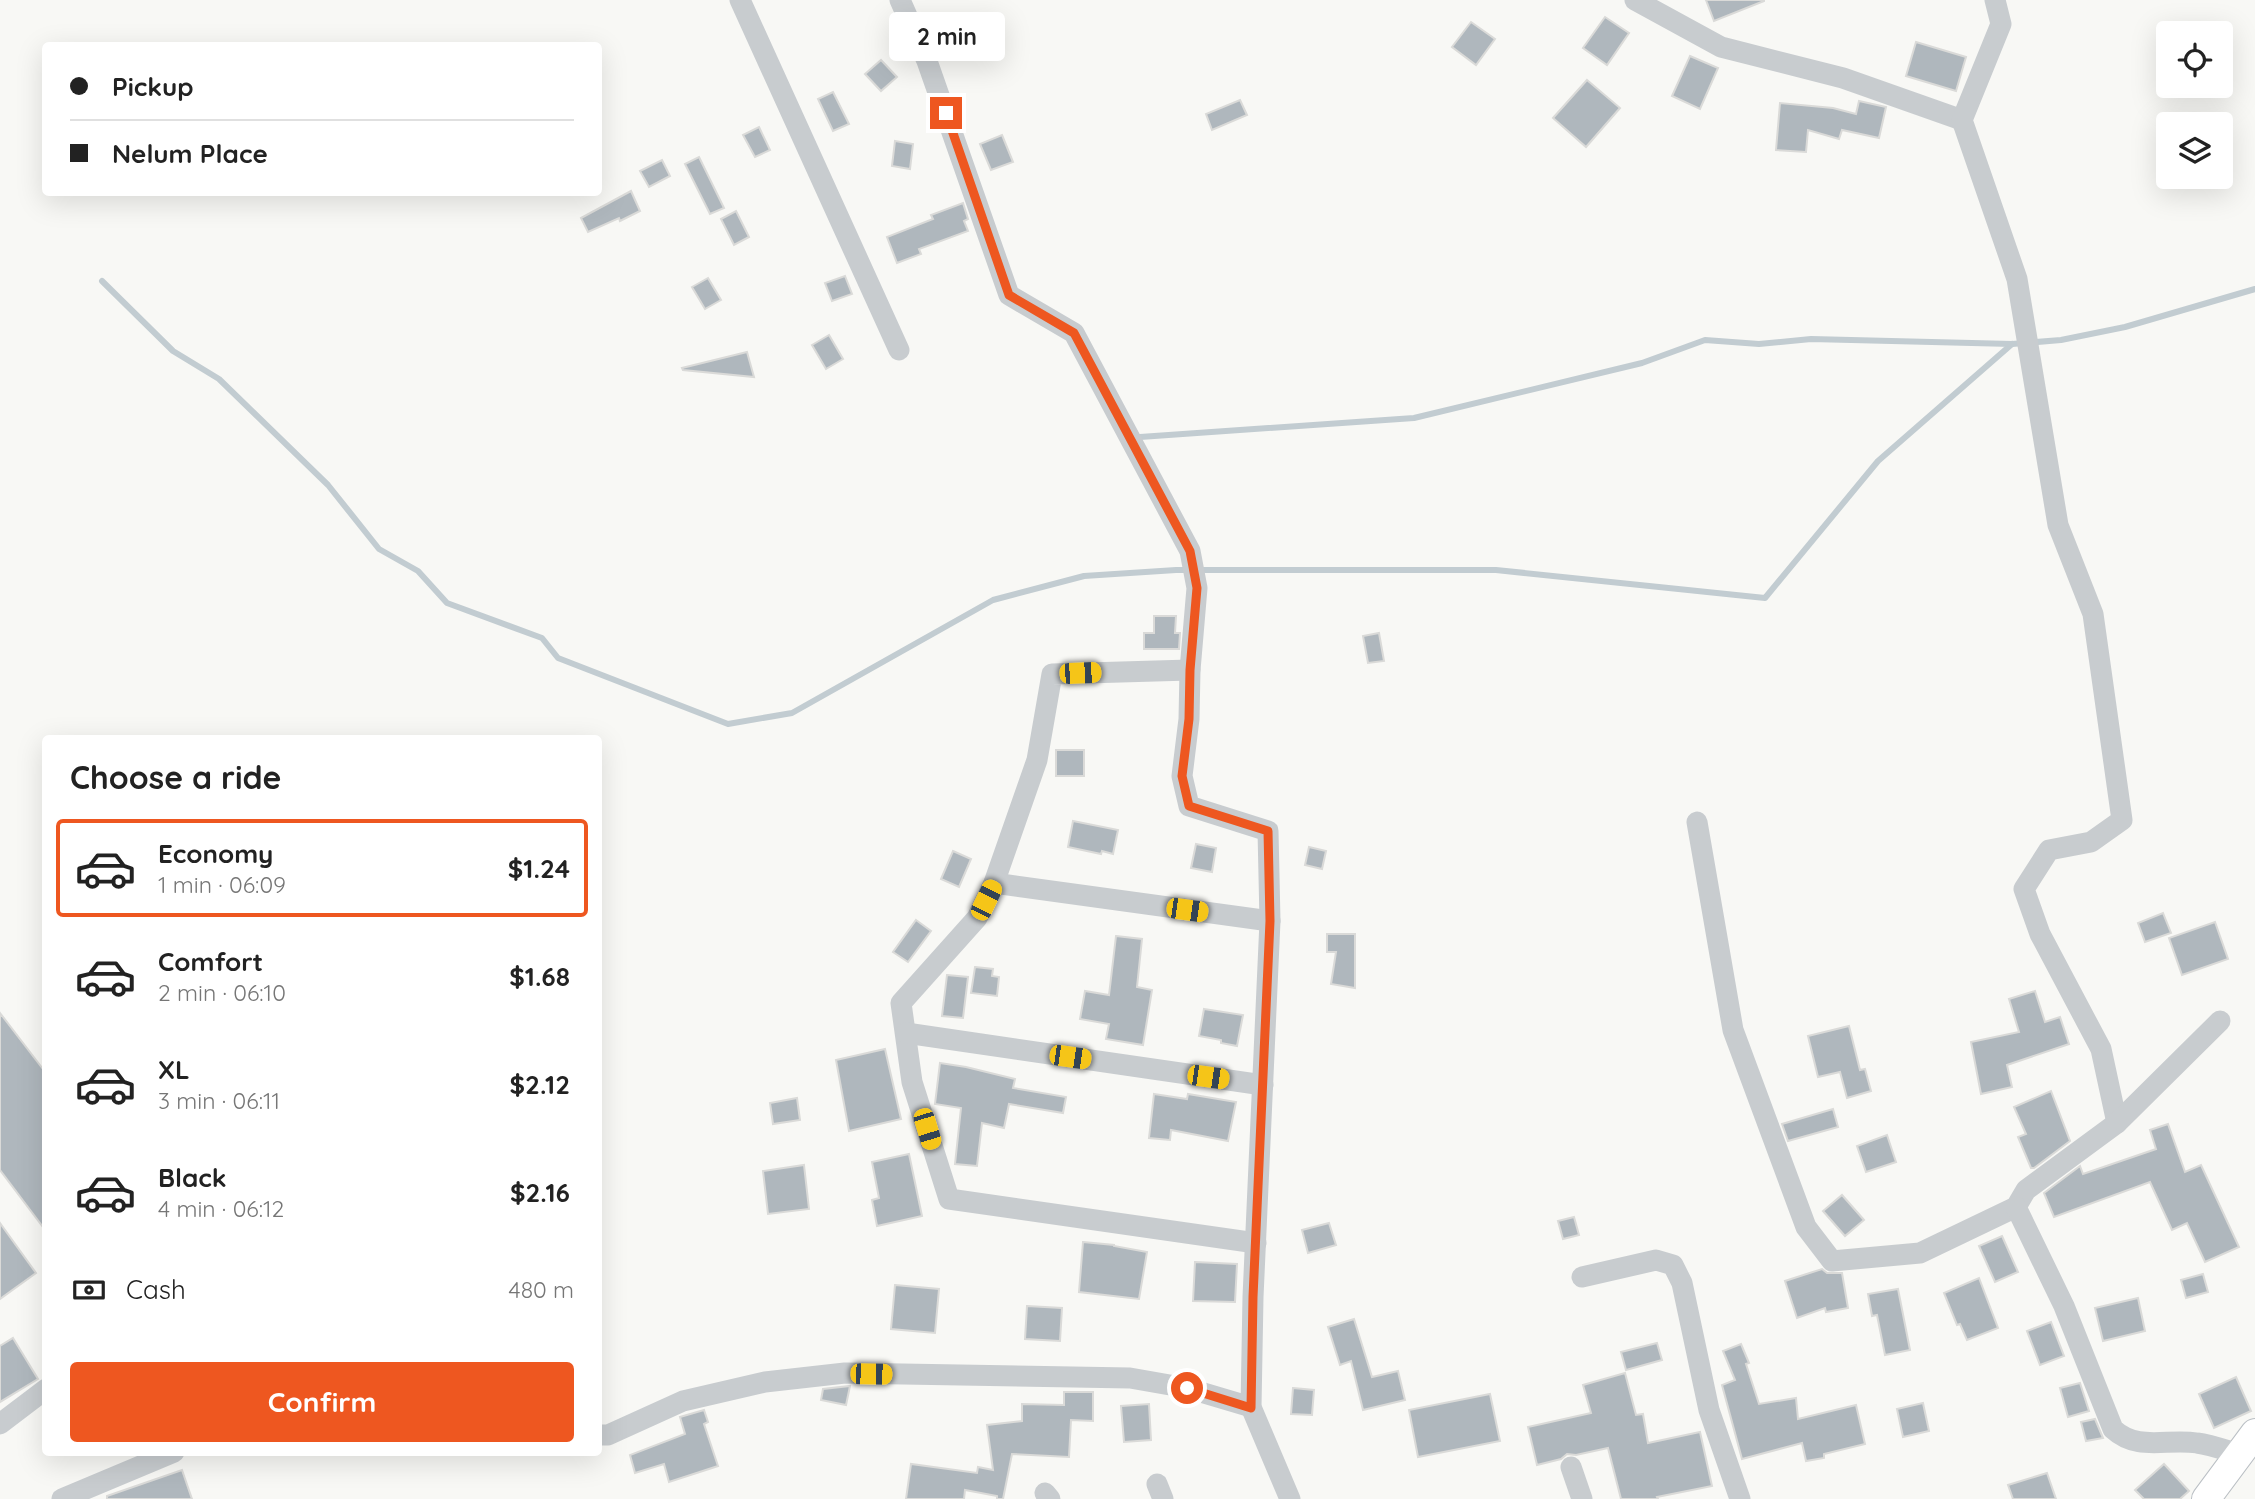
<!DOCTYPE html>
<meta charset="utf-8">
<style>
:root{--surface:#fff;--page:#f2f2f2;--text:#222;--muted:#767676;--line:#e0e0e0;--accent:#ee5720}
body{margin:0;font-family:Quicksand,sans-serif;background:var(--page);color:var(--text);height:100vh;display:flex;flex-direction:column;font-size:26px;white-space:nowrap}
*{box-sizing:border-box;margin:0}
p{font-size:23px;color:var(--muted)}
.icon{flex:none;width:38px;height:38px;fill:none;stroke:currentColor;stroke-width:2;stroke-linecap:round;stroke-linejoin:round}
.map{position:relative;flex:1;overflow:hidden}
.side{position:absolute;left:42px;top:735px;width:560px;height:721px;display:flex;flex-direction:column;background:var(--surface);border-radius:7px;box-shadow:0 7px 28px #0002}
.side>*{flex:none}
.hud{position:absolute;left:42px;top:42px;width:560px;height:154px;border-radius:7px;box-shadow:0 7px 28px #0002;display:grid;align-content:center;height:154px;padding:0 28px;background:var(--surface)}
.controls{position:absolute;left:2156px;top:21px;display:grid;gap:14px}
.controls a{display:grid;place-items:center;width:77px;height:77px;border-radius:7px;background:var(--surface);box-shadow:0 7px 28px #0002;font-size:35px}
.end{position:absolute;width:32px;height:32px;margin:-16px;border:9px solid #ee5720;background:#fff;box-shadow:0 0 0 4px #fff}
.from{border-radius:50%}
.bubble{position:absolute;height:49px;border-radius:7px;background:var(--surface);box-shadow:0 7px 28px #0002;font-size:23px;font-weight:700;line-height:49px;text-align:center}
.car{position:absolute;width:21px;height:42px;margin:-21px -10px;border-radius:9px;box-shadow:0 0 5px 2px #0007;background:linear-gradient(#f5c518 24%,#345 0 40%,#f5c518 0 76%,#345 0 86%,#f5c518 0)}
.hud b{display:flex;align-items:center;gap:24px;height:66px;font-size:26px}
.hud b+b{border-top:2px solid var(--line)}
.hud i{width:18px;height:18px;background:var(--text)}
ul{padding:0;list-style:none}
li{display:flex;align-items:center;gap:21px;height:98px;margin:0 14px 10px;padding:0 14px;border:4px solid transparent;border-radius:7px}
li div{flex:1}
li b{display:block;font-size:26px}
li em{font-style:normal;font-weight:700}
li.active{border-color:var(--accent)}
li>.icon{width:63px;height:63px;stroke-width:1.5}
h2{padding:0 28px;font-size:32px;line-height:84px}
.pay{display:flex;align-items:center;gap:18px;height:77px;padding:0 28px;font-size:26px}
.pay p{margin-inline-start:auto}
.primary-button{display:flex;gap:14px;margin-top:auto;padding:14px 28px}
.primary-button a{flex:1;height:80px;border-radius:7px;background:var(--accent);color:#fff;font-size:28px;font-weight:700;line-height:80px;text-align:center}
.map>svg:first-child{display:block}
</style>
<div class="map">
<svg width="2255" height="1499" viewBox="0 0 2255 1499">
<rect width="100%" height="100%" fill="#f8f8f5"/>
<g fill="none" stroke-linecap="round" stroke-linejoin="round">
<g stroke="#c2ccd1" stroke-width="6">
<path d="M102,281L173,351L219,379L328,485L379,549L418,571L447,603L542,638L558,658L728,724L792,713L993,600L1084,576L1176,570H1496L1765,598L1878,461L2012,344"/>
<path d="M1140,437L1414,418L1642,363L1705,340L1759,344L1811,339L2012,344L2061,340L2125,327L2255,289"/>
</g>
</g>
<g fill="#afb7bd" stroke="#dadad8" stroke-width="2">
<path d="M1706,0H1764V1L1714,21Z"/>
<path d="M1605,17L1629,33L1607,65L1583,48Z"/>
<path d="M1471,22L1495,39L1476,65L1452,47Z"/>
<path d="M1916,42L1966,57L1956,91L1906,76Z"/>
<path d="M1690,56L1718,68L1700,109L1672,96Z"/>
<path d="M881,60L897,77L881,91L865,74Z"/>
<path d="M1587,80L1620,108L1586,147L1553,118Z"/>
<path d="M833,92L849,124L833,131L818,99Z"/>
<path d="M1240,100L1247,115L1212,130L1206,114Z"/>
<path d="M1859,101L1886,107L1879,138L1842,130L1839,139L1808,130L1806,152L1776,150L1780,103L1833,108L1856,114Z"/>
<path d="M759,127L770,150L755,157L743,135Z"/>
<path d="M1002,135L1013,162L991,170L980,144Z"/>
<path d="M895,141L913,144L910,169L892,166Z"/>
<path d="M699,157L724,208L710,214L685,164Z"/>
<path d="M662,160L670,176L649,187L640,171Z"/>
<path d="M631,191L640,211L620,221L619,218L588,232L581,218Z"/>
<path d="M963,203L968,219L964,221L968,231L919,249L921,254L897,263L887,237L933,219L931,215Z"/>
<path d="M736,211L749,237L734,245L721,219Z"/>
<path d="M845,276L852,294L832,301L825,283Z"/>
<path d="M708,278L721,300L705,309L692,287Z"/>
<path d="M829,335L843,359L826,369L812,345Z"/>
<path d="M747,352L754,377L683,370L682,368Z"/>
<path d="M1154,616H1176L1175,633H1180L1179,649H1144V633H1154Z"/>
<path d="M1379,633L1384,661L1368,663L1363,636Z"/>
<rect x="1056" y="750" width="28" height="26"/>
<path d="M1073,821L1118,830L1113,854L1102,851L1101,854L1068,847Z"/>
<path d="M1196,844L1216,848L1212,872L1191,868Z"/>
<path d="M1309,847L1326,851L1322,869L1305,865Z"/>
<path d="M953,851L971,859L959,887L941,879Z"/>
<path d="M2163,913L2171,933L2145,942L2138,923Z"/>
<path d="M916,920L931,931L908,962L893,952Z"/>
<path d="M2215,922L2228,959L2182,975L2169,938Z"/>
<path d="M1327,934H1355V988L1331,984L1336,952H1327Z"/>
<path d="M1116,936L1142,939L1137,987L1152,990L1143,1045L1106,1039L1109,1024L1080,1019L1085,991L1109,995Z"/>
<path d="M975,967L993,969L992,976L999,977L997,996L971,993Z"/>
<path d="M947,975L968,977L963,1018L942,1016Z"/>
<path d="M2035,991L2045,1022L2060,1017L2069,1044L2007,1065L2012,1087L1981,1094L1971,1042L2019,1032L2009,999Z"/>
<path d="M1204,1009L1243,1015L1237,1046L1221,1043V1040L1199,1036Z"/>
<path d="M0,1013L46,1073V1231L0,1170Z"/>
<path d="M1849,1026L1860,1070L1865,1069L1871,1091L1847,1098L1840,1072L1818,1077L1808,1036Z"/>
<path d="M885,1049L901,1119L849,1131L836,1060Z"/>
<path d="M940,1063L966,1067L1015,1079L1013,1088L1066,1097L1063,1113L1009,1104L1004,1128L982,1123L977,1166L955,1164L961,1108L935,1104Z"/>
<path d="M2051,1091L2070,1141L2034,1168H2031L2018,1137L2026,1134L2014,1107Z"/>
<path d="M1154,1094L1187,1099L1188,1094L1236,1102L1228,1141L1171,1130L1170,1140L1149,1138Z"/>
<path d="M797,1098L800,1120L773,1124L770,1103Z"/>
<path d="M1833,1109L1838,1127L1788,1141L1782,1124Z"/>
<path d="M2168,1124L2185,1172L2201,1165L2239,1247L2205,1262L2187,1223L2172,1230L2150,1182L2054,1217L2044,1193L2080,1166L2083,1174L2156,1149L2150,1130Z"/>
<path d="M1887,1135L1896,1162L1866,1172L1857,1146Z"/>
<path d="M909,1154L922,1216L877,1226L872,1200L879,1198L872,1162Z"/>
<path d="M804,1165L809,1209L768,1214L763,1171Z"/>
<path d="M1842,1195L1864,1220L1845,1236L1823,1211Z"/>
<path d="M1574,1217L1579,1235L1563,1239L1558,1221Z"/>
<path d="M0,1223L36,1273L0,1299Z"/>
<path d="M1329,1223L1336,1245L1308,1253L1302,1230Z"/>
<path d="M2002,1236L2018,1272L1995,1282L1979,1246Z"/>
<path d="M1083,1242L1114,1245V1246L1147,1252L1139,1299L1079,1292Z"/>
<path d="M1195,1262L1237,1264L1235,1302L1193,1301Z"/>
<path d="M1822,1269L1827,1273H1842L1848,1308L1826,1312L1825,1308L1797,1318L1785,1281Z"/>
<path d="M2203,1274L2208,1292L2186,1298L2181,1280Z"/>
<path d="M1979,1278L1998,1328L1967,1340L1960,1324L1957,1325L1944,1293Z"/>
<path d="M895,1285L939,1289L935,1333L891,1329Z"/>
<path d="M1898,1289L1910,1350L1885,1355L1877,1315L1872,1316L1868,1294Z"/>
<path d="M2138,1298L2145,1331L2103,1341L2095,1308Z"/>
<path d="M1027,1306L1062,1308L1060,1341L1025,1339Z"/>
<path d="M1354,1319L1372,1377L1398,1371L1405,1400L1363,1410L1351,1361L1340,1365L1328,1327Z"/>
<path d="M2051,1322L2064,1356L2040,1365L2027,1331Z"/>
<path d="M13,1338L38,1379L0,1402V1346Z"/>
<path d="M1657,1343L1662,1360L1626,1370L1621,1352Z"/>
<path d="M1741,1344L1749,1363L1746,1364L1759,1404L1796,1398L1798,1419L1856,1405L1865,1444L1824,1454V1458L1806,1461L1802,1443L1742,1459L1722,1385L1735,1380L1723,1351Z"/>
<path d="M1625,1373L1636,1415L1643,1414L1648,1443L1700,1432L1712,1486L1657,1497L1658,1499H1621L1608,1448L1576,1455L1567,1454L1561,1459L1537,1465L1528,1427L1591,1413L1583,1385Z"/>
<path d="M2236,1377L2251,1411L2214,1428L2199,1394Z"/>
<path d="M2080,1383L2089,1411L2068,1417L2060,1388Z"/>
<path d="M850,1386L846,1405L821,1400L823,1389Z"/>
<path d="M1293,1388L1314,1390L1312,1415L1291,1414Z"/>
<path d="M1064,1392H1093V1421L1071,1420L1069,1457L1012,1454L1003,1499H997V1496L965,1490L964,1499H906L911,1464L977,1473L978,1467L993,1470L987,1425L1022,1421V1404L1064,1405Z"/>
<path d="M1490,1394L1500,1441L1418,1457L1409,1410Z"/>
<path d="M1923,1403L1929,1431L1903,1437L1897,1409Z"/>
<path d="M1149,1404L1151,1440L1124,1442L1121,1406Z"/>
<path d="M704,1410L708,1422L704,1424L718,1466L669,1482L664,1464L635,1473L630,1455L685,1434L680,1417Z"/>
<path d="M2095,1419L2103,1438L2086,1441L2081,1422Z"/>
<path d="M2164,1464L2189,1491L2180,1499H2144L2135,1490Z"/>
<path d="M182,1470L192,1499H107V1496Z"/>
<path d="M2047,1473L2056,1499H2013L2008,1485Z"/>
</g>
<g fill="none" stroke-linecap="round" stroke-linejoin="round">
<defs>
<path id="secondary" d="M2206,1499L2255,1433"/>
</defs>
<use href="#secondary" stroke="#babfc4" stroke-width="30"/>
<g stroke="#c8cccf" stroke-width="21">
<path d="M740,0L899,350"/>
<path d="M900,0L927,61L1009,295L1074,333L1190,551L1197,588L1190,670L1189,719L1182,776L1189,806L1268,831L1270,921L1253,1297L1251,1407L1290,1499"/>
<path d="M1635,0L1721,47L1843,78L1962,120"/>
<path d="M1995,0L2001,24L1962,120L2017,279L2058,525L2093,614L2122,820L2091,842L2049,850L2024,889L2040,934L2101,1049L2117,1123"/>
<path d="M1190,670L1052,674L1037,760L994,883L977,918L901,1003L912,1082L949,1199L1256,1243"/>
<path d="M1697,822L1733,1030L1806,1227L1832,1261L1920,1253L2016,1207L2026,1190L2117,1123L2220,1021"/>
<path d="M994,883L1270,921"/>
<path d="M906,1033L1263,1085"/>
<path d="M2016,1207L2064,1306L2113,1429C2138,1452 2167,1438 2197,1443C2211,1445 2225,1450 2239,1454"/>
<path d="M1582,1277L1656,1260L1673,1265L1682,1283L1709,1410L1740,1499"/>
<path d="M0,1424L46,1389"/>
<path d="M598,1435H608L683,1401L765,1382L845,1373L1130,1378L1187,1388L1251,1407"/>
<path d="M1571,1467L1582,1499"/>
<path d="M1157,1484L1163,1499"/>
<path d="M1045,1493L1050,1499"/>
<path d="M62,1499L174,1452"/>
</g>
<use href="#secondary" stroke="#fff" stroke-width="28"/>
</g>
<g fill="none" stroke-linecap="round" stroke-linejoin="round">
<path stroke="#ee5720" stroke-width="9" d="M946,113L1009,295L1074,333L1190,551L1197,588L1190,670L1189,719L1182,776L1189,806L1268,831L1270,921L1253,1297L1251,1408L1187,1388"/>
</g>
</svg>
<div class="controls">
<a><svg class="icon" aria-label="locate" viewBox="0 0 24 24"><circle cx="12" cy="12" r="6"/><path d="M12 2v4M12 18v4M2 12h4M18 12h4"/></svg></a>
<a><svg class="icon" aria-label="layers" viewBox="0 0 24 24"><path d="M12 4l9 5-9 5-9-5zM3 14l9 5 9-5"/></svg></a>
</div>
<i class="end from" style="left:1187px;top:1388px"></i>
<i class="end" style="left:946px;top:113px"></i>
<div class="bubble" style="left:889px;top:12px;width:116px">2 min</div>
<i class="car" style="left:1080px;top:673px;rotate:88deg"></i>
<i class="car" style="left:986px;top:900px;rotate:26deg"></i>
<i class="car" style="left:1187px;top:910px;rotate:98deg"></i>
<i class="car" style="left:1070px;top:1057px;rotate:98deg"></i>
<i class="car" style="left:1208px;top:1077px;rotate:98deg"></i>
<i class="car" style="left:927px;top:1129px;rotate:163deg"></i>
<i class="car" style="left:871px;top:1374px;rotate:91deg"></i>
<div class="hud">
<b><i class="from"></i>Pickup</b>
<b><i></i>Nelum Place</b>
</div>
<section class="side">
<h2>Choose a ride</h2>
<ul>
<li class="active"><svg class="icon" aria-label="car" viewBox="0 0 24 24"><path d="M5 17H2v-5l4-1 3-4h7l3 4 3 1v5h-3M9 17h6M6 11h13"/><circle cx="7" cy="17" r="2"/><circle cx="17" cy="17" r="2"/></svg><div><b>Economy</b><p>1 min · 06:09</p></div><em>$1.24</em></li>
<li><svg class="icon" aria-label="car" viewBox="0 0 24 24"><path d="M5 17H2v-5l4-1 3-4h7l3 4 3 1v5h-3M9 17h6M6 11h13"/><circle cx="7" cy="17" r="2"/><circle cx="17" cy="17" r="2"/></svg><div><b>Comfort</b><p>2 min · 06:10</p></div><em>$1.68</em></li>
<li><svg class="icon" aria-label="car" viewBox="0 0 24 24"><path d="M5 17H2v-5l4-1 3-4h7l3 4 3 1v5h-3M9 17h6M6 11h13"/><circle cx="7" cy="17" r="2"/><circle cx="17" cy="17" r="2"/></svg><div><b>XL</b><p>3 min · 06:11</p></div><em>$2.12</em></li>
<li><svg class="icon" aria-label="car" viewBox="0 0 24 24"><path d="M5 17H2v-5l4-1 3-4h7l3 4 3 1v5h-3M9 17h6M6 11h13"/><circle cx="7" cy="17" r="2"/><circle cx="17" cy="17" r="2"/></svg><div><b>Black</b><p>4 min · 06:12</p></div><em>$2.16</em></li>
</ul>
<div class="pay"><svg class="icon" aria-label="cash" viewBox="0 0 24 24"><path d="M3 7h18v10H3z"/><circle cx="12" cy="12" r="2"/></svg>Cash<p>480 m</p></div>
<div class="primary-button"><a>Confirm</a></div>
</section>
</div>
